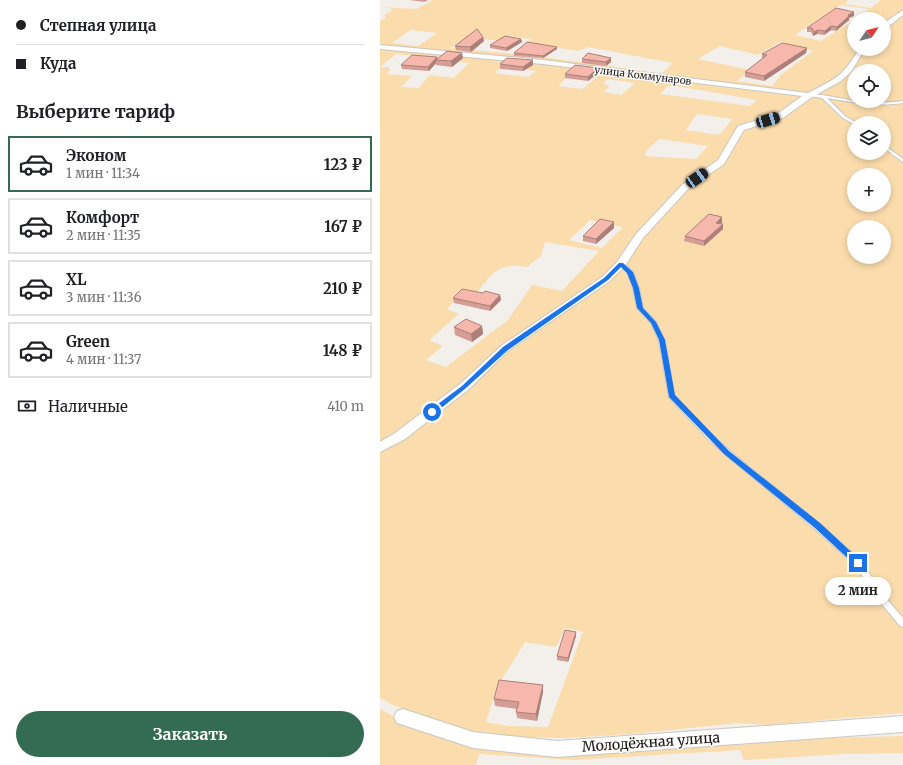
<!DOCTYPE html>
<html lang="ru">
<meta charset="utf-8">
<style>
:root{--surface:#fff;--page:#f6f6f6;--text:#202124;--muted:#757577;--line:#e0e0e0;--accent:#336b53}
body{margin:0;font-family:Merriweather,serif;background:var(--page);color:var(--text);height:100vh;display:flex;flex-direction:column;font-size:15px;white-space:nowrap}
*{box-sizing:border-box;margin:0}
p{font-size:13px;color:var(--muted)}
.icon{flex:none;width:22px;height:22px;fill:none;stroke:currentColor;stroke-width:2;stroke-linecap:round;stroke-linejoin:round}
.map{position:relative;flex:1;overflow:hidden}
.side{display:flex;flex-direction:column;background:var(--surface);width:380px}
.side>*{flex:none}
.hud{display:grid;align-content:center;height:88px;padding:0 16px;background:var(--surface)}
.needle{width:26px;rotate:55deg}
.tools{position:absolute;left:467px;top:12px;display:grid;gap:8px}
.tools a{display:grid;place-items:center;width:44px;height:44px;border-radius:50%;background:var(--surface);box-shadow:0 2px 6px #0003;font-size:20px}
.end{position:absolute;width:18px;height:18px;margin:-9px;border:5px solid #1a73e8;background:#fff;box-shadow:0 0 0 2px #fff}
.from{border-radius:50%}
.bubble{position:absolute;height:28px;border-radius:14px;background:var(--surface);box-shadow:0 2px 6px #0003;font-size:13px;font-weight:700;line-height:28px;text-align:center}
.car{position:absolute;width:12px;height:24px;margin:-12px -6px;border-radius:5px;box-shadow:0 0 3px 1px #0007;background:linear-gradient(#222 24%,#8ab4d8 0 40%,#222 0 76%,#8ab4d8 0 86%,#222 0)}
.hud b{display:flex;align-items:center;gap:14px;height:38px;font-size:15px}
.hud b+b{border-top:1px solid var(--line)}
.hud i{width:10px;height:10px;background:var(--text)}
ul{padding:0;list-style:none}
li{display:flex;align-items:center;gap:12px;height:56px;margin:0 8px 6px;padding:0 8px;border:2px solid var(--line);border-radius:0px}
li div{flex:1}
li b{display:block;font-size:15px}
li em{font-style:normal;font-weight:700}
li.current{border-color:var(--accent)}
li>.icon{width:36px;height:36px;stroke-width:1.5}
h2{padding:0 16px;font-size:18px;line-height:48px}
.pay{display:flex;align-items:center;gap:10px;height:44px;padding:0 16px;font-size:15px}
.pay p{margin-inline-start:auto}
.button{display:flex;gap:8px;margin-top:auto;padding:8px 16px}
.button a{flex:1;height:46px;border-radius:24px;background:var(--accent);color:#fff;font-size:16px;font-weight:700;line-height:46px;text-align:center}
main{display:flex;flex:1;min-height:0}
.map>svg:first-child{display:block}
</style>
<main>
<section class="side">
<div class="hud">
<b><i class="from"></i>Степная улица</b>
<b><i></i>Куда</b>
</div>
<h2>Выберите тариф</h2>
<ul>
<li class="current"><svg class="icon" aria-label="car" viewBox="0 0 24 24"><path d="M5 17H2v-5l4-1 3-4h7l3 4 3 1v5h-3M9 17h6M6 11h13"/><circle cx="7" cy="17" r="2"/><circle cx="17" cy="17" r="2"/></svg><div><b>Эконом</b><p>1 мин · 11:34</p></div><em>123 ₽</em></li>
<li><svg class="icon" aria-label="car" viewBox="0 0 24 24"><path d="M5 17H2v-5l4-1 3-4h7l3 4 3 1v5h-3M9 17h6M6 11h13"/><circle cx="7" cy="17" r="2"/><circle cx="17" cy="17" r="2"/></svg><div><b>Комфорт</b><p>2 мин · 11:35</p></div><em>167 ₽</em></li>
<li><svg class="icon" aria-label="car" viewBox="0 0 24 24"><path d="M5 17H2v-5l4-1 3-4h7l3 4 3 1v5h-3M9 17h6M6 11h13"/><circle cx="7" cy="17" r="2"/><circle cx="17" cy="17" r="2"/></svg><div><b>XL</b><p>3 мин · 11:36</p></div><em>210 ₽</em></li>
<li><svg class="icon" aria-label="car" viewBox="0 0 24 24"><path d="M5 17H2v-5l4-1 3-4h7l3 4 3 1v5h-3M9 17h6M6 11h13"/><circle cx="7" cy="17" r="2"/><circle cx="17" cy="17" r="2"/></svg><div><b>Green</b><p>4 мин · 11:37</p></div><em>148 ₽</em></li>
</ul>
<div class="pay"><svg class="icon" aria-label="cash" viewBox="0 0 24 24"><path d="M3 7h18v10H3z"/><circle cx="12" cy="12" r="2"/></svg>Наличные<p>410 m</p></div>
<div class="button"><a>Заказать</a></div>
</section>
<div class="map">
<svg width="523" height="765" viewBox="0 0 523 765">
<rect width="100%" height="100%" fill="#f3f0ec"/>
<g fill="#fbdcac" fill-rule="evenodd">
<path d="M53,0H468L465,4L491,8L501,0H523V713L388,725L358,723L252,734L186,738L111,737L56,721L13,705L0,698V453L62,410L98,379L120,356L143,339L234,277L265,234L304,191L341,164L363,127L358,128L336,163L297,190L252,241L234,267L217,282L117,352L80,387L17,435L0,444V48L163,63L241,74L388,91L389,89L167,62L0,46V21L7,17L3,16L14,9L0,7L36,9ZM460,5L489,9L476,19H504V49H474V20L441,41L415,35ZM31,30L57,33L38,46L12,43ZM129,36L151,39L146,43L198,51L208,47L293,63L282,73H278L156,56L70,48L88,37L119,41ZM400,42L433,51L399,76H400L392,86L357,81L370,70L318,59L340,46L378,55ZM16,54L47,57L45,59L89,63L74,78L49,75L39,88L21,87L32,76L6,74L10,70L9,67H0ZM122,66L156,71L148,77L114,73ZM474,71H504V101H474ZM189,75L215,78V79L202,89L178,86ZM228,79L255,83L241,95L223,92L230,86L223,84ZM288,86L301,87L377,100L370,106L280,94ZM317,114L352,119V120L339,135L306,130ZM474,123H504V153H474ZM279,139L328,146L316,159L265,156L267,150ZM474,175H504V205H474ZM210,220L242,227V228L222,248L189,240ZM474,227H504V257H474ZM165,242L219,251L182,291L152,285L128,320L66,367L46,360L63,346L49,340L79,314L67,309L84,290L96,293C115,272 116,263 147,267L161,256ZM185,628L203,632L168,727L129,726L106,722L117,687L145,642L176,647Z"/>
<path d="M0,709L35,728L103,747L523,736V753L464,754L364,760L360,750L193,760L99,754L96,765H0Z"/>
</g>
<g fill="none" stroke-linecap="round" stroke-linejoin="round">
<defs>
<g id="service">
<path d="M428,94C444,94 461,99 476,101C492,103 507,103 523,101V103C497,107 472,102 447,98L465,116L475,122L476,123H474V124L463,118L442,98L429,96H428Z"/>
<path d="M504,145L523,159V162L504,148Z"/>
<path d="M241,262L243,263L253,272L259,288L263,308L276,322L285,341L294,395L333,436L357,457L440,524L481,561L506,598L523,618V627L520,626L500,602L475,565L434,528L353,461L329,440L289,397L279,341L271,323L257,308L253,288L248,273L238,264Z"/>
</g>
<g id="minor">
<path d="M523,10V15L504,30V23Z"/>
<path d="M0,45L163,60L428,93C457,78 462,77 479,49H485L471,72L461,81L432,97L403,118L364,130L344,164L308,189L263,238L245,266L230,281L129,350L88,390L25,439L0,452V442L15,433L80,384L121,346L222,277L237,262L256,234L302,185L338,160L358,126L397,114L422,96L163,64L0,49Z"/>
<path d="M23,709L93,732L177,741L523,716V732L177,757L93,748L17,723L14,717L17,711Z"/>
</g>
</defs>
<use href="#service" stroke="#c9c7c2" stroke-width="2"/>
<use href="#minor" stroke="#c9c7c2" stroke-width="2"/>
<use href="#service" fill="#fff" fill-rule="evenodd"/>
<use href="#minor" fill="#fff" fill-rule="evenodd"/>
</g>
<g fill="#d49d95">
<path d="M29,0H48L45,2Z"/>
<path d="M474,16L469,18V20L456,31L451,30L444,35L437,34L433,36L431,32H427V28Z"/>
<path d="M103,37L104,41L91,52L76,50L75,46Z"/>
<path d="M141,39L142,42L127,51L110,48V45Z"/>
<path d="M177,47V49L163,58L134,56V53Z"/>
<path d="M427,48L426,53L384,81L365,77V72L383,58H382V54Z"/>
<path d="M57,57L58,58H83L72,67L56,65V63L49,71L22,69L21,65Z"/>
<path d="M202,59L231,62L226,66L202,63Z"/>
<path d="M153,60V65L143,71L120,69V64Z"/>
<path d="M219,72L208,81L185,78V74Z"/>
<path d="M234,222V228L216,244L203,241V236Z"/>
<path d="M342,222L340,224H343V229L324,246L304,241L305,236Z"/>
<path d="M120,295L121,300L110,311L74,303L73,298Z"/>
<path d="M102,326L103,334L92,342L75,335L74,327Z"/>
<path d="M196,636L188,662L177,660V656Z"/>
<path d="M163,685V692L157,721L137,718L136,712L137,709L115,706L114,699Z"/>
</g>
<g fill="#ac8079">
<path d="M474,12V16L469,18V20L456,31L457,27L468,15Z"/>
<path d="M451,26V30L444,35L445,31Z"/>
<path d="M438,30L437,34L433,36L434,32Z"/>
<path d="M103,37L104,41L91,52L90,47Z"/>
<path d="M141,39L142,42L127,51L126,48Z"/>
<path d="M177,47V49L163,58V56Z"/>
<path d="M427,48L426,53L384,81V76Z"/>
<path d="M82,53L83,58L72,67L71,61Z"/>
<path d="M57,57L58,60H56V63L49,71L48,67Z"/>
<path d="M231,58V62L226,66V62Z"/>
<path d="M153,60V65L143,71V67Z"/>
<path d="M218,68L219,72L208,81V77Z"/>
<path d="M342,217V222L336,228V223Z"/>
<path d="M234,222V228L216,244V239Z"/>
<path d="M343,224V229L324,246V241Z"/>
<path d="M120,295L121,300L110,311V306Z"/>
<path d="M102,326L103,334L92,342L91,334Z"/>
<path d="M196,632V636L188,662V658Z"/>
<path d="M163,685V692L157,721L156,714Z"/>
</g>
<g fill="#f6b7ad" stroke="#ac8079">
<path d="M456,8L474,12L468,15L469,16L457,27L451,26L445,31L438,30L434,32L432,28H427Z"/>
<path d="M97,29L103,37L90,47L75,46Z"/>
<path d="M125,36L141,39L126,48L110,45Z"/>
<path d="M147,42L177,47L163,56L134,53Z"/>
<path d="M402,43L427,48L384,76L365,72L387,55L382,54Z"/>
<path d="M67,51L82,53L71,61L56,60Z"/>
<path d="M208,53L231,58L226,62L202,59Z"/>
<path d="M32,55L57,57L48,67L21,65Z"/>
<path d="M127,58L153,60L143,67L120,64Z"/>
<path d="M195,65L218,68L208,77L185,74Z"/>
<path d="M329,214L342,217L336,223L343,224L324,241L305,236Z"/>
<path d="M220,219L234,222L216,239L203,236Z"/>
<path d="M82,289L103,293L105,291L120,295L110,306L73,298Z"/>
<path d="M86,319L102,326L91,334L74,327Z"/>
<path d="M185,630L196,632L188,658L177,656Z"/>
<path d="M119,680L163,685L156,714L136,712L139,702L114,699Z"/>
</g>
<path fill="#1a73e8" d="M239,263H243L253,272L259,288L263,308L276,322L285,340L295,395L349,451L440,523L481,561V565H475L435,528L344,454L289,397L279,340L271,323L257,308L253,288L247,273L241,267L228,280L128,350L86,388L55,413H50V410L82,386L123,347L224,278Z"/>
<g text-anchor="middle" stroke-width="3" stroke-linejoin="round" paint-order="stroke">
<g font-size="10" fill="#191816" stroke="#fffefc">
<text transform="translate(263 75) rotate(7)" y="4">улица Коммунаров</text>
</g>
<g font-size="14" fill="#191816" stroke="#fffefc">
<text transform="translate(271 742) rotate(-4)" y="5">Молодёжная улица</text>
</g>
</g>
</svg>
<div class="tools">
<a><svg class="needle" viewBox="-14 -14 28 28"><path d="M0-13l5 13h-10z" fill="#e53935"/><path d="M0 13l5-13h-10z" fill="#757577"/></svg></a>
<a><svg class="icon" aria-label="locate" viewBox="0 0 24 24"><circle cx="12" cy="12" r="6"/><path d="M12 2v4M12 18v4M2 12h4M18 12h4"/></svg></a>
<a><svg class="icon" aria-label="layers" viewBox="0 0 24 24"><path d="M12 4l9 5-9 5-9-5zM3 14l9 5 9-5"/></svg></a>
<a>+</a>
<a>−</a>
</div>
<i class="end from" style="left:52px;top:412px"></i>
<i class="end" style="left:478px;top:563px"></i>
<div class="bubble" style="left:445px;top:577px;width:66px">2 мин</div>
<i class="car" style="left:388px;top:120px;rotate:74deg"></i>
<i class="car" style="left:317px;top:178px;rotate:55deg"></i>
</div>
</main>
